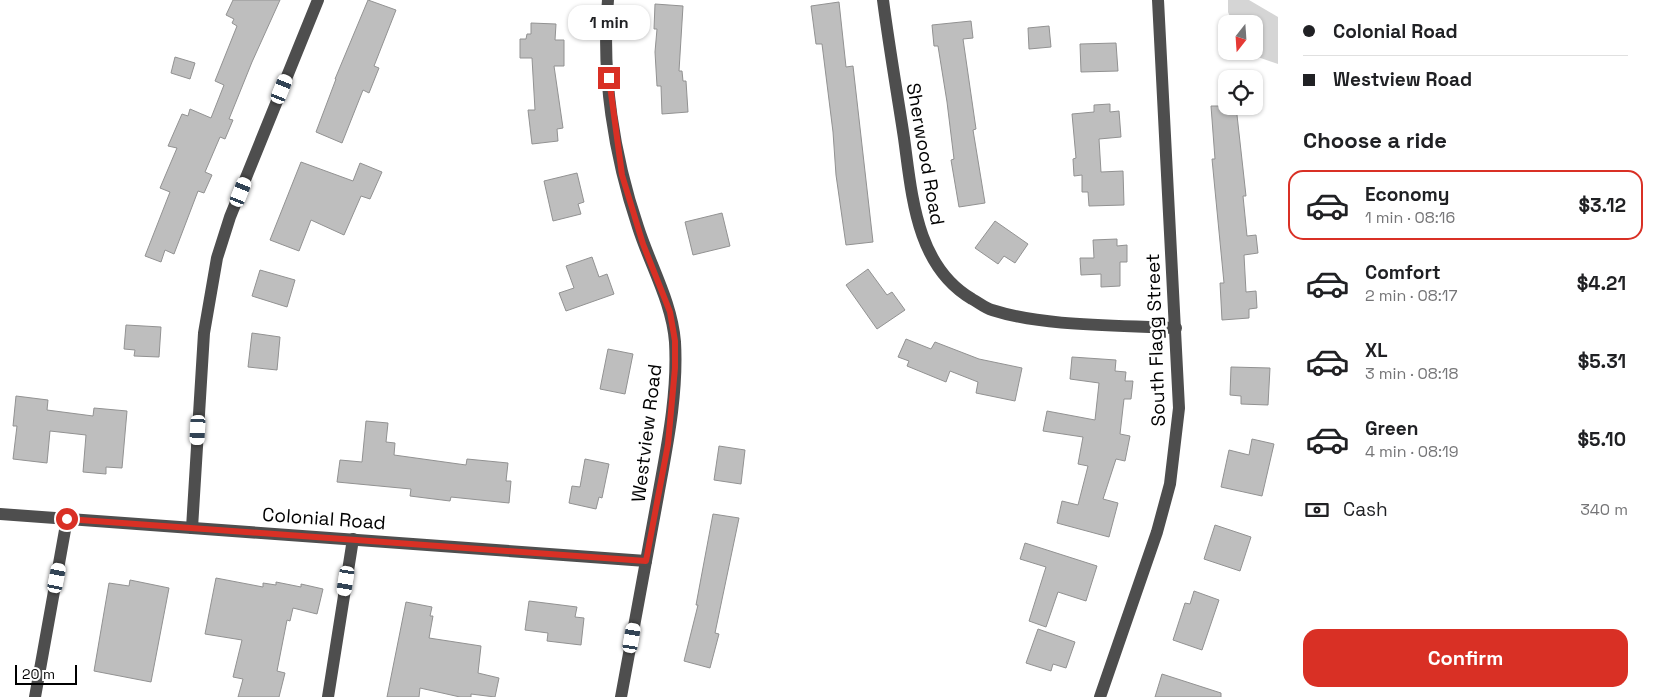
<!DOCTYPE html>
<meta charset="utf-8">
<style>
:root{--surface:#fff;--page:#f2f2f2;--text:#202124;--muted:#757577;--line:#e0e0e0;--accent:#d93025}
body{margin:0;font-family:"Space Grotesk",sans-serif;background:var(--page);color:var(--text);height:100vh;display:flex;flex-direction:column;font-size:19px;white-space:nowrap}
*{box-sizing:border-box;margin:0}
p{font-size:16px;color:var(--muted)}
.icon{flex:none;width:28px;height:28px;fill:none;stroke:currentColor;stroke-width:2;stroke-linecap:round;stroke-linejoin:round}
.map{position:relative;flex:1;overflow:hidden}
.panel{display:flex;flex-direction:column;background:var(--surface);width:375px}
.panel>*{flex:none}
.hud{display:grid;align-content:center;height:110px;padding:0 25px;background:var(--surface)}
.needle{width:32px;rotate:197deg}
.fabs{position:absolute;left:1218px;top:15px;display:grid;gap:10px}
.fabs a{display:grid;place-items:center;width:45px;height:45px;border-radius:10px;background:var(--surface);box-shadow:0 1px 4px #0004;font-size:25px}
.scale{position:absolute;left:15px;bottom:12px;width:62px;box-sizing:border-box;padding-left:5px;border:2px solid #000;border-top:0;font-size:14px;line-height:18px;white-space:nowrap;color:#000;-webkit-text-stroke:4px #fff;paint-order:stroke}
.end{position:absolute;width:22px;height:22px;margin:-11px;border:6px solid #d93025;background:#fff;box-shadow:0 0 0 2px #fff}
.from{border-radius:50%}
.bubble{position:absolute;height:35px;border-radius:15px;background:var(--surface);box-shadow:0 1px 4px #0004;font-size:16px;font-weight:600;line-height:35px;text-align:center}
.car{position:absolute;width:15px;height:30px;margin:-15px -8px;border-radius:6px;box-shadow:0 0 4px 1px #0007;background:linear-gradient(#fff 24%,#345 0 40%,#fff 0 76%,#345 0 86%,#fff 0)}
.hud b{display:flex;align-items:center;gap:18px;height:48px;font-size:19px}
.hud b+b{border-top:1px solid var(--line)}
.hud i{width:12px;height:12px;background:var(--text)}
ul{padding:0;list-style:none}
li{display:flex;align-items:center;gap:15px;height:70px;margin:0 10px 8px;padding:0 15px;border:2px solid transparent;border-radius:15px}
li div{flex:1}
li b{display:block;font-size:19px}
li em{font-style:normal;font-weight:600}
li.on{border-color:var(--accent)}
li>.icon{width:45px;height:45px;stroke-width:1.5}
h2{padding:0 25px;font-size:22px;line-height:60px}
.pay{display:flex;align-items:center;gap:12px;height:55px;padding:0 25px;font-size:19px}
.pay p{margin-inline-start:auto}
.primary-button{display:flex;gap:10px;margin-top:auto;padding:10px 25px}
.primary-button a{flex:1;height:58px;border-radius:15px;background:var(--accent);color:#fff;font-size:20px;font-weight:600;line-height:58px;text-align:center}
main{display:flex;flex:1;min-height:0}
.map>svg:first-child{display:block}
</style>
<main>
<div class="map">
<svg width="1278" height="697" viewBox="0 0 1278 697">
<rect width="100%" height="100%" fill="#fff"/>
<path fill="#d5d5d5" d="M1228,0H1249L1278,17V64L1255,56L1251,51H1254V24H1233L1228,12Z"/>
<g fill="#bebebe" stroke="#929292">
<path d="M233,0H280L252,62L229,119L233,120L225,139L220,137L205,172L212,175L204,193L198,191L174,254L165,250L161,262L145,256L170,192L160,188L177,148L168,146L182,114L188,116L190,109L211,118L224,85L215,81L237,26L232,23L234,19L226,15Z"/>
<path d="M368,0L396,10L374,66L379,68L369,93L363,90L342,143L316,132L336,79H335Z"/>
<path d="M839,2L846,67L853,66L873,242L846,245L836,175L833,132L822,44H816L811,6Z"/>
<path d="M655,4L683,6L679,71H682L683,81H686L688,112L662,114L661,86H657L655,52L657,29H654Z"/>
<path d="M971,21L973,38L963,39L976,129L973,130L985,203L959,207L951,160L954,159L947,102L938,46H934L932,25Z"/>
<path d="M531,23L556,24L555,40H564V66H554L563,128L557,129L558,141L532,144L528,110H535L532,58H520V39H526L527,34H531Z"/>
<path d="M1049,26L1051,47L1029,49L1028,28Z"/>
<path d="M1116,43L1118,71L1081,72L1080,44Z"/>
<path d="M175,57L195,63L190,79L171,73Z"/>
<path d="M1110,104V112L1119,111L1121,137L1099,139L1101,172L1123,171L1124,205L1089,206L1088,192H1082V175L1074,176L1073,159L1076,158L1072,114L1094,112V105Z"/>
<path d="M1211,106H1236L1246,196H1243L1247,236L1256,235L1258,253L1244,255L1246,292L1256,291L1257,308L1249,309V318L1222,320L1220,283H1224L1212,159H1215Z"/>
<path d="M301,162L353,181L360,163L382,172L370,199L361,196L344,235L311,220L299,251L270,240Z"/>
<path d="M577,173L584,202L578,204L581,214L553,221L544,181Z"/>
<path d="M722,213L730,246L693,255L685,222Z"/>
<path d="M995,221L1028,244L1015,263L1004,256L998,264L975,248Z"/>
<path d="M1117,239V246L1127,245V262H1120V286L1101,287V274L1081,275L1080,258H1094L1093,240Z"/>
<path d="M592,257L599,277L607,274L614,294L566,311L559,293L574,288L566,266Z"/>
<path d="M868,269L887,295L892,292L905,310L877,329L846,285Z"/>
<path d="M260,270L295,280L287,307L252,296Z"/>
<path d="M126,325L161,327L159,357L134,356L135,350L124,349Z"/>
<path d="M252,333L280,337L277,370L248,367Z"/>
<path d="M906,339L931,349L935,342L979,359L1022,368L1015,401L976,393L978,382L950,371L946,382L907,366L909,361L898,357Z"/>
<path d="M608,349L633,354L625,394L600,389Z"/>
<path d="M1072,357L1116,360L1115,371L1126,372L1125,381H1133L1131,399H1124L1120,434L1130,436L1125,461L1116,459L1103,499L1118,503L1109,537L1057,523L1062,501L1078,505L1088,466L1078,464L1083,437L1043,431L1047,411L1095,420L1099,383L1070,379Z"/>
<path d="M1231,367L1270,368L1268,405L1241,404V396L1230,395Z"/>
<path d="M16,396L48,400L47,410L93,416L94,408L127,411L122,468L106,467V474L83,472L86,435L50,431L47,463L13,459L17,426H13Z"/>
<path d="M366,421L388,423L386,442L395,443L394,455L466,465L467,459L508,463L506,481H511L509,503L451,497L450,501L410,496L411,489L337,482L340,460L362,462Z"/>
<path d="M1252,439L1274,444L1262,496L1221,487L1229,450L1249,455Z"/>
<path d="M719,446L745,450L741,484L714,480Z"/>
<path d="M585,459L609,464L602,498L599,497L596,509L569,503L572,486L580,487Z"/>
<path d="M713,514L739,518L715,633L719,634L710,668L684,661L698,605H696Z"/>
<path d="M1215,525L1251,537L1240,571L1204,559Z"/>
<path d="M1025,543L1097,566L1086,601L1058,592L1046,627L1029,621L1046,567L1020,559Z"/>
<path d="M216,578L263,587V583L276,585V582L301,587V584L323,589L317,614L293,608L290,621L287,620L277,671L285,673L279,697H238L243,679L233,677L242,640L205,634Z"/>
<path d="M130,580L169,588L151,682L94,671L109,583L129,586Z"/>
<path d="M1194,591L1219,600L1202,650L1173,640L1185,603L1190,604Z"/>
<path d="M529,601L577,607L575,617L584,618L581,645L547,641L548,633L525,630Z"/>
<path d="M406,602L432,607L430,616H433L429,638L481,646L478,673L499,678L495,697L471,694V697H460L420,688L419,697H387Z"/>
<path d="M1038,629L1075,642L1066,668L1053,664L1051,671L1026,663Z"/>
<path d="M1162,674L1221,693V697H1155Z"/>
</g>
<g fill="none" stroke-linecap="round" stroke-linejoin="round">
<g stroke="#4e4e4e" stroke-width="12">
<path d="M608,0C601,75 614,156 638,227C650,265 672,302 675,342C678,394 667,446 658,496C646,563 633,630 621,697"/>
<path d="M883,0C889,46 897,92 904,138C912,196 916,266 972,299C978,302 985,308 992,310C1045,327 1119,325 1176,328"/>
<path d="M0,514L646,561"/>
<path d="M192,528L204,333L217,258L230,217L318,0"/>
<path d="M35,697L67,519"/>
<path d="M328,697L353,539"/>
<path d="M1100,697L1157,532L1170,484L1179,408L1158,0"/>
</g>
</g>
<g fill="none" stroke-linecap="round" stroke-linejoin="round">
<path stroke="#d93025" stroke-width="6" d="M67,519L646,561L668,444L675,368V341L670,312L643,244L622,175L609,78"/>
</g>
<g text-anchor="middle" stroke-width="5" stroke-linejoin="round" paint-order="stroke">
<g font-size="19" fill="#000" stroke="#fff">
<text transform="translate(926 154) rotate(80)" y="7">Sherwood Road</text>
<text transform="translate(1155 340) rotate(-92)" y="7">South Flagg Street</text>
<text transform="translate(646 433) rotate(-83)" y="7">Westview Road</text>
<text transform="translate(324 518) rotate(4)" y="7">Colonial Road</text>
</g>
</g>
</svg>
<div class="fabs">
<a><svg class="needle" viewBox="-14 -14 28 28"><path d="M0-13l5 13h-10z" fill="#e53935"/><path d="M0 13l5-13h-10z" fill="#757577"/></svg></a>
<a><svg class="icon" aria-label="locate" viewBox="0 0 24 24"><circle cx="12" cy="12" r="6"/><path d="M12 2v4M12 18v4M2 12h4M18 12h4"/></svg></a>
</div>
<div class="scale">20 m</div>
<i class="end from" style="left:67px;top:519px"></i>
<i class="end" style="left:609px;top:78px"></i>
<div class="bubble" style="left:568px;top:5px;width:82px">1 min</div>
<i class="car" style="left:282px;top:89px;rotate:22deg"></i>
<i class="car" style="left:241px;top:192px;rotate:22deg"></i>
<i class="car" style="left:198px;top:430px;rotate:183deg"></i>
<i class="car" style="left:57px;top:578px;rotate:11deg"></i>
<i class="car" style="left:346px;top:581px;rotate:189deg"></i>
<i class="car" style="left:632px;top:638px;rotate:10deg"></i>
</div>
<section class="panel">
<div class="hud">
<b><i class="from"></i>Colonial Road</b>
<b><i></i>Westview Road</b>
</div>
<h2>Choose a ride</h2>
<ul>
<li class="on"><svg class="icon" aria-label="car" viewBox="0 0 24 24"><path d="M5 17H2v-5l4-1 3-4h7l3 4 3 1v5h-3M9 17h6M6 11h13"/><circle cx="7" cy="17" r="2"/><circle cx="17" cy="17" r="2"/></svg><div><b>Economy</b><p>1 min · 08:16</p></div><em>$3.12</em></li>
<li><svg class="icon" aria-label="car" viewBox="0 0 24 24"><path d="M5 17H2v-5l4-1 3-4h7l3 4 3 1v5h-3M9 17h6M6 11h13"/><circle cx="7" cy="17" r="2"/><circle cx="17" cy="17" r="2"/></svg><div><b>Comfort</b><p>2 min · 08:17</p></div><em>$4.21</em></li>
<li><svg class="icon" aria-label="car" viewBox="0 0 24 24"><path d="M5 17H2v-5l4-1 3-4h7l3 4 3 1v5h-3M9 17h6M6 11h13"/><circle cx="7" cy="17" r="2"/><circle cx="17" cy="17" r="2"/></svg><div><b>XL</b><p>3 min · 08:18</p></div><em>$5.31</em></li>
<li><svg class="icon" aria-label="car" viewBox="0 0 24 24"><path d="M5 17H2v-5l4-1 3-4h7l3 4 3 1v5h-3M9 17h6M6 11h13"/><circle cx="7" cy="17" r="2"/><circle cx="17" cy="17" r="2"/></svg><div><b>Green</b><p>4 min · 08:19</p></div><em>$5.10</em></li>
</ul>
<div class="pay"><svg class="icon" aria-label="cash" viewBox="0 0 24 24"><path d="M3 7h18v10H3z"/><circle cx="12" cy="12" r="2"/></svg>Cash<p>340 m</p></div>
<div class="primary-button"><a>Confirm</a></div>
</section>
</main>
